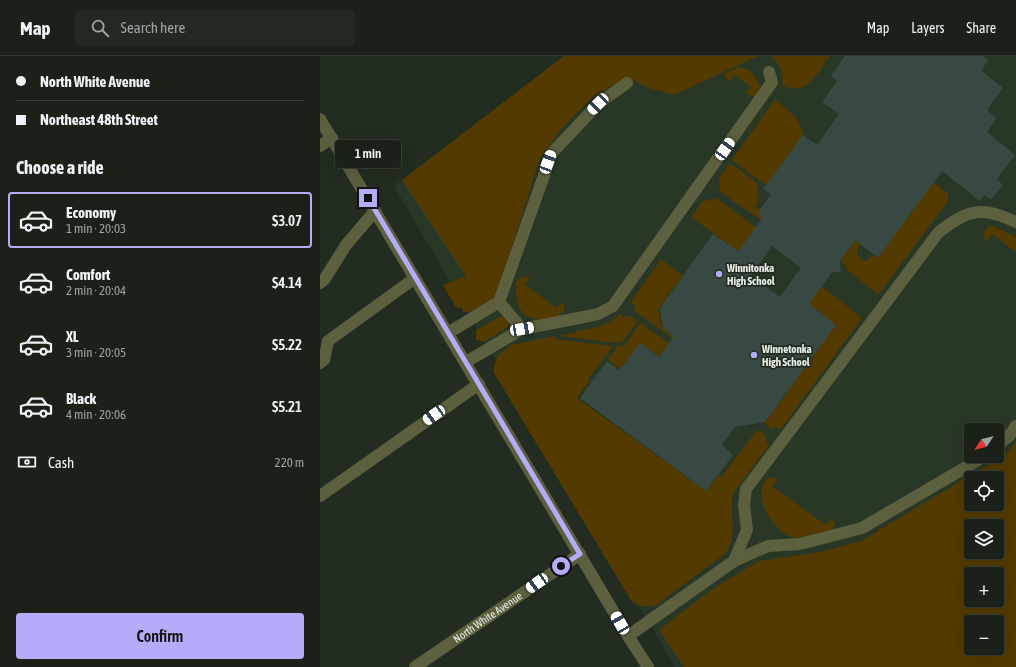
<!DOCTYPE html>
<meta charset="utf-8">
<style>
:root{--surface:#1a2119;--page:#232922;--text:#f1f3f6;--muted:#9fa3a2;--line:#383e38;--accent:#b5acf9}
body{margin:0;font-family:"Asap Condensed",sans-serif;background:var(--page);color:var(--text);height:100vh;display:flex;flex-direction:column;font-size:15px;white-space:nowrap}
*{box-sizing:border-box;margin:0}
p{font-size:13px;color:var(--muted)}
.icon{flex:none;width:22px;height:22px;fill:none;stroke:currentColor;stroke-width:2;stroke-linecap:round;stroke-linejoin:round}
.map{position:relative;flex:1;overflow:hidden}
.side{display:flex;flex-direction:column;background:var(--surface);width:320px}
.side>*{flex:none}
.guide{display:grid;align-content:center;height:88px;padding:0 16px;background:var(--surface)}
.needle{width:26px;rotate:234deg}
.controls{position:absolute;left:644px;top:367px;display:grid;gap:8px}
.controls a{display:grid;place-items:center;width:40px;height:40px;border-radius:4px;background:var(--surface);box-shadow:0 4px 16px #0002,0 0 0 1px var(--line);font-size:20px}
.end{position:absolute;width:18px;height:18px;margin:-9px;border:5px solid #b5acf9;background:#111;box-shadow:0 0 0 2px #111}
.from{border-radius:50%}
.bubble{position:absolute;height:28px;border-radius:4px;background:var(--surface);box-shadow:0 4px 16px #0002,0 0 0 1px var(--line);font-size:13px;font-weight:600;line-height:28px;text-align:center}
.car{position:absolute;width:12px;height:24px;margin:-12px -6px;border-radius:5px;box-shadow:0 0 3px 1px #0007;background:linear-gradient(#fff 24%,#345 0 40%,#fff 0 76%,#345 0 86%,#fff 0)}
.guide b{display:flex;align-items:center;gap:14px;height:38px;font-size:15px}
.guide b+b{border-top:1px solid var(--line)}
.guide i{width:10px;height:10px;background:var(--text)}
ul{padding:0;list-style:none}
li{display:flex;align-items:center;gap:12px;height:56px;margin:0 8px 6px;padding:0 8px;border:2px solid transparent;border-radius:4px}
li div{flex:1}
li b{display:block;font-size:15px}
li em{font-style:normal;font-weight:600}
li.selected{border-color:var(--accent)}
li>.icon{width:36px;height:36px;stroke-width:1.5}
h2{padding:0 16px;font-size:18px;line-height:48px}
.pay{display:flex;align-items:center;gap:10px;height:44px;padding:0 16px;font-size:15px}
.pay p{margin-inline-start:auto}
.action{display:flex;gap:8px;margin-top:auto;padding:8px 16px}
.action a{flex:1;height:46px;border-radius:4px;background:var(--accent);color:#111;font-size:16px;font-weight:600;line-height:46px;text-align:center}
header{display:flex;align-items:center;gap:24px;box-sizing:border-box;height:56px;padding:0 20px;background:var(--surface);border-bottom:1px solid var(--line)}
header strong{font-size:19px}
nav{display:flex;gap:22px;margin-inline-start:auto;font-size:14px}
.search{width:280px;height:36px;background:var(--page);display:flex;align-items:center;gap:10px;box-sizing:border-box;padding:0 14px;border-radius:4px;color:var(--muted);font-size:15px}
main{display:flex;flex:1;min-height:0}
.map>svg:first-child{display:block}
</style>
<header>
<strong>Map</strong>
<div class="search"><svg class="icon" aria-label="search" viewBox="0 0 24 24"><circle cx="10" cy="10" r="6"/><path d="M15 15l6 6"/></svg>Search here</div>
<nav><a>Map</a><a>Layers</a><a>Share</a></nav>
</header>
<main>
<section class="side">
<div class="guide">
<b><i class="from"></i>North White Avenue</b>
<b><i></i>Northeast 48th Street</b>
</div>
<h2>Choose a ride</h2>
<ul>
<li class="selected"><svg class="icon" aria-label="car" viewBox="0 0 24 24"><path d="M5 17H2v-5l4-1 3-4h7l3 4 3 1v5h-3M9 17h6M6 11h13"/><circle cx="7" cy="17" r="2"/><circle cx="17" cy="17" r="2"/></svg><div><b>Economy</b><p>1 min · 20:03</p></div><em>$3.07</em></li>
<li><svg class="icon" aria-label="car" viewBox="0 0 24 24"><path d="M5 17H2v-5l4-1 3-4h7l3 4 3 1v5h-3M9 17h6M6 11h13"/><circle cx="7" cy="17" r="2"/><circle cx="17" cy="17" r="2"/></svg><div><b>Comfort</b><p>2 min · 20:04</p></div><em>$4.14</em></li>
<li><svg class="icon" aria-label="car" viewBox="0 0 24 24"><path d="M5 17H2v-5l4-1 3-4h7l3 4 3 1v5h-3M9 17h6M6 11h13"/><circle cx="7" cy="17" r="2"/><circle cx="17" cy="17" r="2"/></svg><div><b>XL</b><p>3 min · 20:05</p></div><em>$5.22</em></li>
<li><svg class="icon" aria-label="car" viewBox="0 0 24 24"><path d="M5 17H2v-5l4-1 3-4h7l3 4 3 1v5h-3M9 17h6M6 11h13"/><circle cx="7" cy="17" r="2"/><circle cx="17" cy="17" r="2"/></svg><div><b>Black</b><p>4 min · 20:06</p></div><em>$5.21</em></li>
</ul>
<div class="pay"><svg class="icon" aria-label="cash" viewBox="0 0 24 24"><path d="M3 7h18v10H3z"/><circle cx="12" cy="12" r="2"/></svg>Cash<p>220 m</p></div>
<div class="action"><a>Confirm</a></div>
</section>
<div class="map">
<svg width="696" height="611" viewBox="0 0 696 611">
<rect width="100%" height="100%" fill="#232c21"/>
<path fill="#293727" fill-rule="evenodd" d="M245,0H696V611H355L74,130ZM651,374H677V400H651ZM651,422H677V448H651ZM651,470H677V496H651ZM651,518H677V544H651ZM651,566H677V592H651Z"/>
<g fill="#523a00" fill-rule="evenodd">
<path d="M244,0H438L354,39L329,32L307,21L274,40L241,73L219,105L178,235C167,251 163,255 143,256V253L135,250L123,229L146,220L82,124Z"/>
<path d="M451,0H510C497,17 486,42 462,29C464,16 460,9 451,0Z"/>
<path d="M419,11C431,13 436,19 440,31L437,38L433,40L426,38L431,31L414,19L409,26L403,18Z"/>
<path d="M455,43L476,61L484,78L446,129L412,104Z"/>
<path d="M410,107L436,126L439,144L435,150L440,153L441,164L400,136L399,123Z"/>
<path d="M613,126L628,138V145L558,239L525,212L526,209L520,205L536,184L541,188L537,193L538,200L544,205L549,203L552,199L558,201Z"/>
<path d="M396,142L436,171L418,195L371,161L382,146Z"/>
<path d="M669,170H674L696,181V196L672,178L667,185L665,183L664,176Z"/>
<path d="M341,203L363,220L338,253L343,273L355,281L353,283L315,255L314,248L311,246Z"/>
<path d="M204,220L210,221L205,229L237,252L242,246L245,252C242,266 210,267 202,256C195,246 196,236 196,225Z"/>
<path d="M501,230L542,262L461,373L457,371L451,373L445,367L516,269L489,248Z"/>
<path d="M301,258L304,261L311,260L318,265L302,286L297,287L239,280L277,271L291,265Z"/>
<path d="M181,260H185L189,270L164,286L156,284V274Z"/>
<path d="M320,267L349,287L339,301L320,287L300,313L288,304L298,290H304Z"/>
<path d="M234,280L235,283L293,290L268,323L270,324L257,342L386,435L399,419L401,422L436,375H440L446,379V386L449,389L414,436C408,457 419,477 406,497L336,549L323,551L312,546L174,317C173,304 180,295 192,289Z"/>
<path d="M696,386V611H364L339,574L394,532L439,505L501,496L541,485L686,398ZM651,422H677V448H651ZM651,470H677V496H651ZM651,518H677V544H651ZM651,566H677V592H651Z"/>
<path d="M448,421L458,423L452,430L506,469L512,462L515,467L512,476C500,478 485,484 472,481C452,476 430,438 448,421Z"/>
</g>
<path fill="#384842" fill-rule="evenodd" d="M525,0H662L669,4L661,14L683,32L667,54L677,62L667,76L695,99L677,123L683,129L671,144L664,139L660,145L622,115L558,202L535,184L520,205L521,216H512L489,248L516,269L445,366L415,371L402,389L413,399L386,435L260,342L287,305L299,314L320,287L339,301L354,280L343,273L340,252L393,178L418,195L441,164L439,155L451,138L443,133L483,79L497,89L519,58L502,46L517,25L511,20ZM452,190L481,212L460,241L431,220Z"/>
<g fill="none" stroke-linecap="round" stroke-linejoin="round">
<g stroke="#5d603f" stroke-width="12">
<path d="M0,63L308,580L328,611"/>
<path d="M0,90L12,82"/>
<path d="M0,227L4,224L26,189L55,155"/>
<path d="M179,246L202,273"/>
<path d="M128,277L179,246L232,97L278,48L307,27"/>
<path d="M146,306L202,273L264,261L278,258L293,250L452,26L449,16"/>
<path d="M0,307L4,304L8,285L95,222"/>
<path d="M677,390L689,380L696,370"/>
<path d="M0,440L159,328"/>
<path d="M414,505L427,474L424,449L426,433L618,177C647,153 662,150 696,166"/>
<path d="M308,580L414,505L448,490L480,488L542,472L665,400"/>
<path id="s1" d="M95,611L260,498"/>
</g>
</g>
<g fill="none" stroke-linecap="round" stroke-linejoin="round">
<path stroke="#b5acf9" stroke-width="5" d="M48,142L260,498L241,510"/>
</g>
<g fill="#b5acf9" stroke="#232c21" stroke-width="1.5">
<circle cx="399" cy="218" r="4"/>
<circle cx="434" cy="299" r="4"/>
</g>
<g text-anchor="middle" stroke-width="3.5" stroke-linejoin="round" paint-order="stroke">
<g font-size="11" font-weight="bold" fill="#e7eee6" stroke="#232c21" text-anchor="start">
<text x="407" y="216">Winnitonka<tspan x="407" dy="13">High School</tspan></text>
<text x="442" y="297">Winnetonka<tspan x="442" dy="13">High School</tspan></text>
</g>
<g font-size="11" fill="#e7eee6" stroke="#232c21">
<text dy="4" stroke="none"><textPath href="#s1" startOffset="88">North White Avenue</textPath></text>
</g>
</g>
</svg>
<div class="controls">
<a><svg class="needle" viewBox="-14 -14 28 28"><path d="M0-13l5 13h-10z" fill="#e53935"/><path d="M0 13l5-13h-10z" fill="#9fa3a2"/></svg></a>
<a><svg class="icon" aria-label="locate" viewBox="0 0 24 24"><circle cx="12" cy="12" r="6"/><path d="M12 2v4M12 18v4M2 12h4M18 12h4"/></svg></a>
<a><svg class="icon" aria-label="layers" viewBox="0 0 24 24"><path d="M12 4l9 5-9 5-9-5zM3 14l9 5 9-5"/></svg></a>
<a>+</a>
<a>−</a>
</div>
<i class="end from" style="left:241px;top:510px"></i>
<i class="end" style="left:48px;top:142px"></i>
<div class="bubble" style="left:15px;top:84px;width:66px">1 min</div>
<i class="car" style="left:278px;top:48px;rotate:225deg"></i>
<i class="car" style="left:405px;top:93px;rotate:35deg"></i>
<i class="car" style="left:228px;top:106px;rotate:20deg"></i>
<i class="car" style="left:202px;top:273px;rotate:80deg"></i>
<i class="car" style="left:114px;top:359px;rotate:235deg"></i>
<i class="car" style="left:217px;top:527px;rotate:235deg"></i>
<i class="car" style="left:300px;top:567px;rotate:330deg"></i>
</div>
</main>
